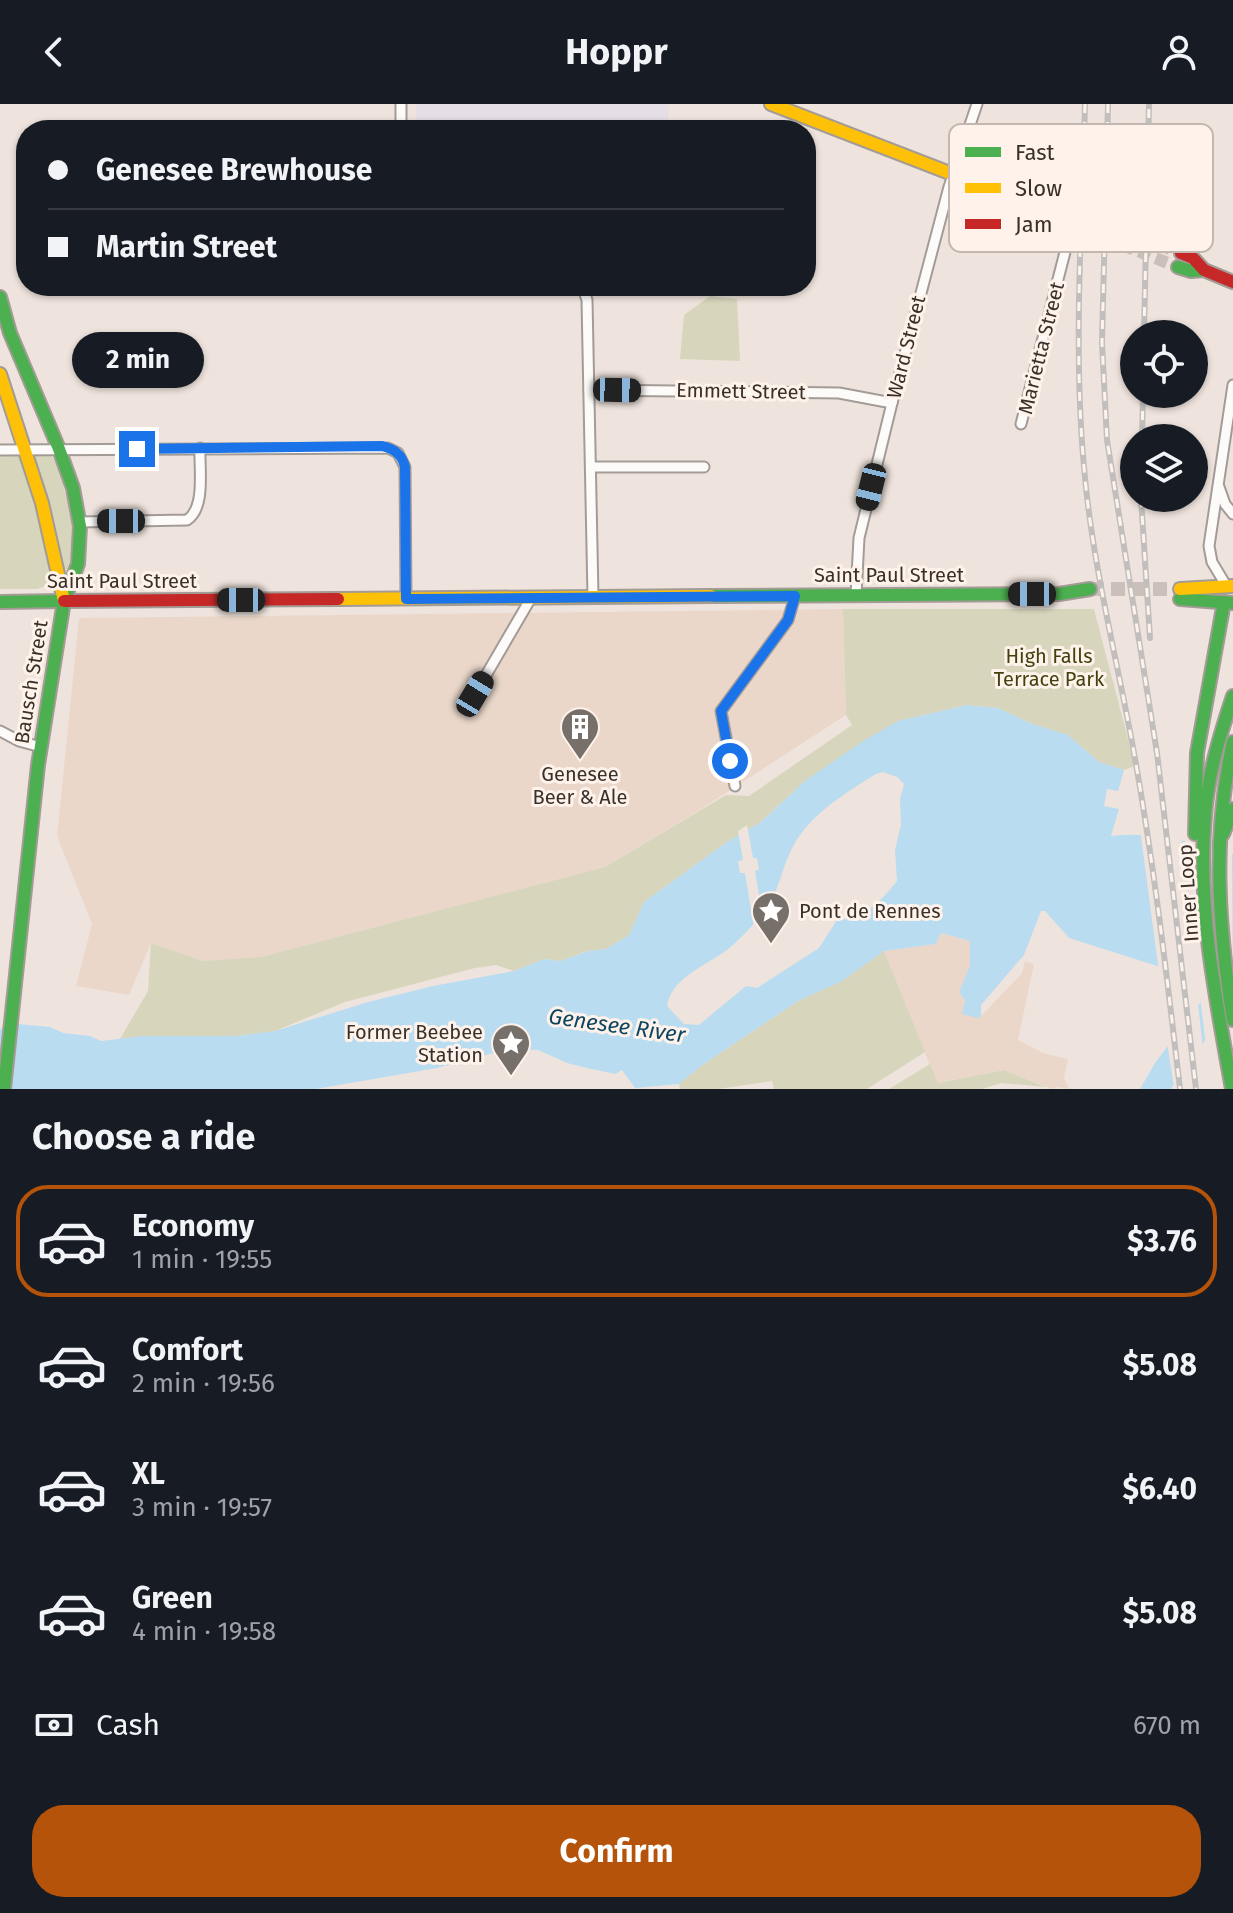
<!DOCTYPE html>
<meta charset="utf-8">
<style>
:root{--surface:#171b24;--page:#242831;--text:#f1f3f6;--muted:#9ea1a6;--line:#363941;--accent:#b45309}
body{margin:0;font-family:"Fira Sans",sans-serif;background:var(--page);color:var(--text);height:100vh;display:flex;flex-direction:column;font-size:30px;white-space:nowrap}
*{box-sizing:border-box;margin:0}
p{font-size:26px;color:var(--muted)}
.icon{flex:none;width:44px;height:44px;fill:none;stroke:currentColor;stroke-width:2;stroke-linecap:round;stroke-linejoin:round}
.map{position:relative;height:985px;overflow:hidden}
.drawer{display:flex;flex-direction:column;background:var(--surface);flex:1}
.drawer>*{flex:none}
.top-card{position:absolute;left:16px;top:16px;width:800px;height:176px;border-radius:32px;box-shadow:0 2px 6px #0004;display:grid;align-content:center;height:176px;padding:0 32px;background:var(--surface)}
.tools{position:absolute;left:1120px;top:216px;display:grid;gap:16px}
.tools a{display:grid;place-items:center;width:88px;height:88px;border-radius:50%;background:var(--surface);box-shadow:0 2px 6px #0004;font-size:40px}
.end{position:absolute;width:36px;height:36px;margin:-18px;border:10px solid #1a73e8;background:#fff;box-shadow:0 0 0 4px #fff}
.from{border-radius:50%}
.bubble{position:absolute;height:56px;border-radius:28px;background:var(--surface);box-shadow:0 2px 6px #0004;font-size:26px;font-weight:700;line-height:56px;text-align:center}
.car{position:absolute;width:24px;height:48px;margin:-24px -12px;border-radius:10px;box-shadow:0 0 6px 2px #0007;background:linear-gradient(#222 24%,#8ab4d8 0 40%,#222 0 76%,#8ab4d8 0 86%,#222 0)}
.top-card b{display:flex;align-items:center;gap:28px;height:76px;font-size:30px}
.top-card b+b{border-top:2px solid var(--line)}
.top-card i{width:20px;height:20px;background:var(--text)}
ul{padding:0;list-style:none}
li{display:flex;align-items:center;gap:24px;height:112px;margin:0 16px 12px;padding:0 16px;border:4px solid transparent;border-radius:32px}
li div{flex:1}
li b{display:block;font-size:30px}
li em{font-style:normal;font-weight:700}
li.current{border-color:var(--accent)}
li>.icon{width:72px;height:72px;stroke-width:1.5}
h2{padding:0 32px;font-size:36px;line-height:96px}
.pay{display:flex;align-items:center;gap:20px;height:88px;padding:0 32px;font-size:30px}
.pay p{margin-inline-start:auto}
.primary-button{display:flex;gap:16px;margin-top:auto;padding:16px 32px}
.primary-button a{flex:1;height:92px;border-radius:32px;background:var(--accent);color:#fff;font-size:32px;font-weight:700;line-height:92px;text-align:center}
header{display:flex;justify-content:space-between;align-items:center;height:104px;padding:0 32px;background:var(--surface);font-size:36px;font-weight:700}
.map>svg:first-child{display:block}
</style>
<header><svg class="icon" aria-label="back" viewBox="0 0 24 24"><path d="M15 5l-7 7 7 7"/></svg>Hoppr<svg class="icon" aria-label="person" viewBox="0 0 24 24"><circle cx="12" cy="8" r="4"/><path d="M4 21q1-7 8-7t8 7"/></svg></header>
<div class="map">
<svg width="1233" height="985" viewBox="0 0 1233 985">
<rect width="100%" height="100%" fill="#efe4dd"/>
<g fill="#ead7ca">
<path d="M843,505L846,611L698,707L605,763L261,853L203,857L151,839L129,891L76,882L92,820L57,732L79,514Z"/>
<path d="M940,829L970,837V862L959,888L965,896L962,910L981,912L1022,869L1025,857L1034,860L1018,936L1043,949L1068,955L1064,974L1069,985L1057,983L1053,985L1004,966L937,979L884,847L936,840Z"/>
</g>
<path fill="#e6dee7" d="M416,0H669L668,26H416Z"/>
<g fill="#d7d5bb">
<path d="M710,192L737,195L740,257L680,255L684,211Z"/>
<path d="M51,351L61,368L65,388L73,406L76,432L69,474L37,485H0V352Z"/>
<path d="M843,505H1094L1135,662L1124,666L1099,658L1068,631L1030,619L998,604L967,601L898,617L805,677L761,718L727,738L644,798L629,831L606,845L587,847L561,857L544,855L514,867L496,861L475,864L345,898L275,927L236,932H143L120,935L148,887L151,839L203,857L261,853L605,763L726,691L749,692L852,621L846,611Z"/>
<path d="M884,847L925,948L867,985H774L772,977L718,985H680L679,980L701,962L798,897L842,877Z"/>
<path d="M930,960L938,979L1004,966L1046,983L1001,979L982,985H889Z"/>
</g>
<path fill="#b9dcf1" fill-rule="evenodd" d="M967,601L998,604L1030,619L1068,631L1099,658L1124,666L1118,687L1107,685L1104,702L1119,705L1111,732C1154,727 1192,738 1233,750V897L1171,985H1140L1155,959L1214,880L1069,834L1045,807H1041L1024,851L981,901V912L978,914L962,910L965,896L959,888L970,862V837L941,829L936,840L884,847L842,877L798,897L701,962L679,980L635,984L622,966L615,970L587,964L567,959L538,946L509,945L437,964L316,985H0V925L18,920L50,923L63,929L90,932L101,937L143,932H236L275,927L368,898L433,882L514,867L544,855L561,857L588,847L606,845L629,831L644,798L727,738L761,718L805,677L863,637L898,617ZM883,668L897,673L904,680L900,695L901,721L895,746L897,777C880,798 865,815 837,816L819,844L757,884L746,882L699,921L684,920L667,902C672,871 712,860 733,841C740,835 763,811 767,805C780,784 783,758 796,737C816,706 846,689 876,670Z"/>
<g fill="#efe4dd">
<path d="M747,721L753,754H757L759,766L755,767L763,815L754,824L745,769H740L738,757L743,756L738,727Z"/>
<path d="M1140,725L1181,731L1189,795L1185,732L1232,745L1233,904L1206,942L1200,892L1207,882L1159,868Z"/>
<path d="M1198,899L1203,946L1174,983L1167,938Z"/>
</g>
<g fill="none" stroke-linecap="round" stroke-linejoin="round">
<g stroke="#cac0b9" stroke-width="12" stroke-dasharray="12 6" stroke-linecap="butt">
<path d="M1074,110L1181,149"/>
<path d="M1072,121L1178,163"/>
</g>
<path stroke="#cac0b9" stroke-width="14" stroke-dasharray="14 7" stroke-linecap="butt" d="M1090,485H1180"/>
<defs>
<g id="street">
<path d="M401,0V26"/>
<path d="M578,182L584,187L587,196L593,493"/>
<path d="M589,286L839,289L892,299"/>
<path d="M1021,320L1065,148L1069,120"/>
<path d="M0,346L388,344L398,349L405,363L406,495"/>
<path d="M591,363H704"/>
<path d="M1219,383L1225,400L1233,410"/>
<path d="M79,418L187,416C206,404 199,364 200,344"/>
<path d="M1227,483L1212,458L1209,442L1233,281"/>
<path d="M856,491L859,434L892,299L949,83L977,0"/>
<path d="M475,590L531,494"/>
<path d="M0,627L19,637L41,643"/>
<path d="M735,682L721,607L788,516L795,492"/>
</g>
<g id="fast">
<path d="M1178,163L1191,167L1204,166"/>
<path d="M0,193L10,229L59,345L73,384L80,422L78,460L64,497L38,661L4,985"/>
<path d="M711,492L1059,490L1090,485"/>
<path d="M1180,495L1233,499"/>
<path d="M0,498L64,497"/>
<path d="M1233,638C1212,732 1218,822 1233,916"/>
<path d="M1195,730L1197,649L1224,498"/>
<path d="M1223,730L1233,705"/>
<path d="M1232,985C1216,895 1197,803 1205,711C1208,670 1220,631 1233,592"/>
</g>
<g id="slow">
<path d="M771,0L1061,112L1072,121"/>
<path d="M0,270L42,399L64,497"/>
<path d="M1180,485L1233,482"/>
<path d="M338,495L711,492"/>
</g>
<g id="jam">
<path d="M1181,149L1193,154L1204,166L1233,178"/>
<path d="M64,497L338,495"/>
</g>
</defs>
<use href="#street" stroke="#a39b96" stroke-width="13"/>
<use href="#fast" stroke="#a39b96" stroke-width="16"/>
<use href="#slow" stroke="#a39b96" stroke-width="16"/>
<use href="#jam" stroke="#a39b96" stroke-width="16"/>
<use href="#street" stroke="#fdfbfa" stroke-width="9"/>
<use href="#fast" stroke="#4caf50" stroke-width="12"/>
<use href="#slow" stroke="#ffc107" stroke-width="12"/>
<use href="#jam" stroke="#c62828" stroke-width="12"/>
<defs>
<g id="rail">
<path d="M1085,0C1082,120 1073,243 1084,363C1092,460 1117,554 1134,649C1154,760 1167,873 1180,985"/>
<path d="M1108,0L1102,239L1107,336L1157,649L1196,985"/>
<path d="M1144,230L1149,0"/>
<path d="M1142,334L1143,290"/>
<path d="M1141,394L1150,534"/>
</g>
</defs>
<use href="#rail" stroke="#c1bfbd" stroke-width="6"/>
<use href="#rail" stroke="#fef2ea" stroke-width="3" stroke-dasharray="9" stroke-linecap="butt"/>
</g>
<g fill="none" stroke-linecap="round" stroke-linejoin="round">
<path stroke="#1a73e8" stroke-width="10" d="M137,345L382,342C394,345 402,350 405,363L406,495L795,492L788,516L721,607L730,657"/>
</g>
<defs>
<symbol id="building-pin" viewBox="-11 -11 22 30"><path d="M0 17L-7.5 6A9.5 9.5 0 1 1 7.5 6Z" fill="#776f69" stroke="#fef2ea"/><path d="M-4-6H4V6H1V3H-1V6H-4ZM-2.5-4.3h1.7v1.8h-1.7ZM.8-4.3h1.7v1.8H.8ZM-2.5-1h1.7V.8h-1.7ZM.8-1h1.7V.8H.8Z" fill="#fff"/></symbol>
<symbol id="sight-pin" viewBox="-11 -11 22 30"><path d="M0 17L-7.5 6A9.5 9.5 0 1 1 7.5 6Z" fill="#776f69" stroke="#fef2ea"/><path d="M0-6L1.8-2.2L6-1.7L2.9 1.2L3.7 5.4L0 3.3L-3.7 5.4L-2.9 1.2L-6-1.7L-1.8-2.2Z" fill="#fff"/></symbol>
</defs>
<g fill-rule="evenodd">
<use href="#building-pin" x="558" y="601" width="44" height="60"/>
<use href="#sight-pin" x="749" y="785" width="44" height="60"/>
<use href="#sight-pin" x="489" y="917" width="44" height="60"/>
</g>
<g text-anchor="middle" stroke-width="6" stroke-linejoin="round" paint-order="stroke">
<g font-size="20" fill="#37302b" stroke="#fef2ea">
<text transform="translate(906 243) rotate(-76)" y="7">Ward Street</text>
<text transform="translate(1041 244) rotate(-76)" y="7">Marietta Street</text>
<text transform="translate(741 287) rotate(1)" y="7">Emmett Street</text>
<text x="889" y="478">Saint Paul Street</text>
<text x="122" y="484">Saint Paul Street</text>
<text transform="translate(31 578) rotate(-81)" y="7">Bausch Street</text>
<text transform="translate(1188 789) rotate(-94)" y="7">Inner Loop</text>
</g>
<g font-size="20" fill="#3e430e" stroke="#fef2ea">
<text x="1049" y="559">High Falls<tspan x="1049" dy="23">Terrace Park</tspan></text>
</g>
<g font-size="20" fill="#37302b" stroke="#fef2ea">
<text x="580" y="677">Genesee<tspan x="580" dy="23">Beer &amp; Ale</tspan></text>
<text x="799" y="814" text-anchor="start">Pont de Rennes</text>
<text x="483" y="935" text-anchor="end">Former Beebee<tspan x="483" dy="23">Station</tspan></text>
</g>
<g font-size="22" font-style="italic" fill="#0e4662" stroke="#fef2ea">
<text transform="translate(617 921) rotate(8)" y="8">Genesee River</text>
</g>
</g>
<rect x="949" y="20" width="264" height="128" rx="12" fill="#fef2ea" stroke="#c2b8b1" stroke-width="2"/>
<rect x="965" y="43" width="36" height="10" fill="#4caf50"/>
<rect x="965" y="79" width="36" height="10" fill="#ffc107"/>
<rect x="965" y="115" width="36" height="10" fill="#c62828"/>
<g font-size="22" fill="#37302b">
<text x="1015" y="56">Fast</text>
<text x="1015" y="92">Slow</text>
<text x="1015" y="128">Jam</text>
</g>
</svg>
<div class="tools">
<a><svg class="icon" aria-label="locate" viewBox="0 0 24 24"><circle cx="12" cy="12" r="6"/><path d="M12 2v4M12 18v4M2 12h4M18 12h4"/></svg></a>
<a><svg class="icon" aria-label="layers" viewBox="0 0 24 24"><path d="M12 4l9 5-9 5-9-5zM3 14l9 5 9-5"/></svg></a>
</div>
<i class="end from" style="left:730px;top:657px"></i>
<i class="end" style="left:137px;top:345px"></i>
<div class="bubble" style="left:72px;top:228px;width:132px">2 min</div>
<i class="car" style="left:617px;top:286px;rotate:91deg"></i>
<i class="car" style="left:871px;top:383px;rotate:194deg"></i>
<i class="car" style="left:121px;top:417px;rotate:270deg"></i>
<i class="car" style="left:1032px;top:490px;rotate:270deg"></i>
<i class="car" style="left:241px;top:496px;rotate:270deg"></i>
<i class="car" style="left:475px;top:590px;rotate:31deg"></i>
<div class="top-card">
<b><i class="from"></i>Genesee Brewhouse</b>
<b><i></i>Martin Street</b>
</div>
</div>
<section class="drawer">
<h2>Choose a ride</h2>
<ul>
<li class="current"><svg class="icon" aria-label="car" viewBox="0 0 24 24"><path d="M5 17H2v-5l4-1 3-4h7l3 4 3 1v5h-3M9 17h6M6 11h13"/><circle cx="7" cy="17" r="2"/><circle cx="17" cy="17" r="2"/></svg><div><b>Economy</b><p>1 min · 19:55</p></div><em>$3.76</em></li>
<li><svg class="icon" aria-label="car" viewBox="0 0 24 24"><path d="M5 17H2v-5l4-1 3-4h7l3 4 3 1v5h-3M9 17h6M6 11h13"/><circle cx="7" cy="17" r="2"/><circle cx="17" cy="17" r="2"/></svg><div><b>Comfort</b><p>2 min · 19:56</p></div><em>$5.08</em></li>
<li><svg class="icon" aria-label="car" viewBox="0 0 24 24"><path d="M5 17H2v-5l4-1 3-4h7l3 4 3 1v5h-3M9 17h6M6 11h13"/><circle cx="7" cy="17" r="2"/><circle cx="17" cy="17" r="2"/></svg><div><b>XL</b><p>3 min · 19:57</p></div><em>$6.40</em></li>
<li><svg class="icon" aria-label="car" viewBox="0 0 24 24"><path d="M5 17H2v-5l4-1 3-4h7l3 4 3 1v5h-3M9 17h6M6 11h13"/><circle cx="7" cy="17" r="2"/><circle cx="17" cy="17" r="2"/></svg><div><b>Green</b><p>4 min · 19:58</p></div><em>$5.08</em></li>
</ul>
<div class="pay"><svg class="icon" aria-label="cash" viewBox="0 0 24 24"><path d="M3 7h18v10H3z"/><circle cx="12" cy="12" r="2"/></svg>Cash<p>670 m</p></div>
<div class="primary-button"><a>Confirm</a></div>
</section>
